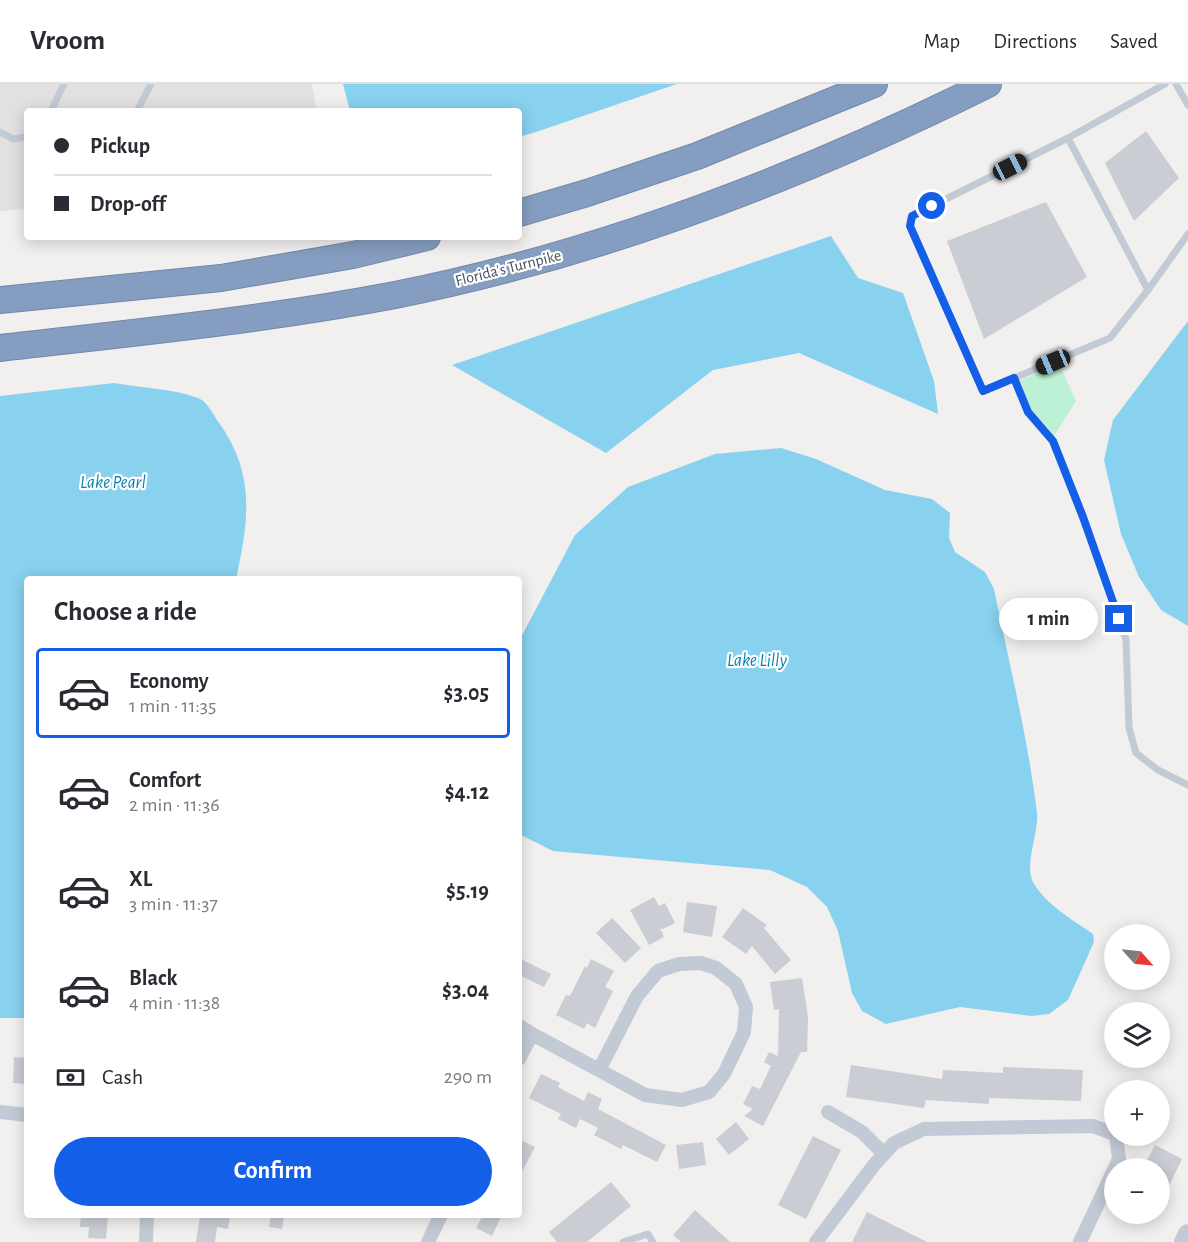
<!DOCTYPE html>
<meta charset="utf-8">
<style>
:root{--surface:#fff;--page:#f7f7f7;--text:#2b2b33;--muted:#7c7c81;--line:#e1e1e2;--accent:#135fe8}
body{margin:0;font-family:"Alegreya Sans",sans-serif;background:var(--page);color:var(--text);height:100vh;display:flex;flex-direction:column;font-size:22px;white-space:nowrap}
*{box-sizing:border-box;margin:0}
p{font-size:20px;color:var(--muted)}
.icon{flex:none;width:33px;height:33px;fill:none;stroke:currentColor;stroke-width:2;stroke-linecap:round;stroke-linejoin:round}
.map{position:relative;flex:1;overflow:hidden}
.sheet{position:absolute;left:24px;top:492px;width:498px;height:642px;display:flex;flex-direction:column;background:var(--surface);border-radius:6px;box-shadow:0 3px 15px #0003}
.sheet>*{flex:none}
.guide{position:absolute;left:24px;top:24px;width:498px;height:132px;border-radius:6px;box-shadow:0 3px 15px #0003;display:grid;align-content:center;height:132px;padding:0 30px;background:var(--surface)}
.needle{width:39px;rotate:117deg}
.buttons{position:absolute;left:1104px;top:840px;display:grid;gap:12px}
.buttons a{display:grid;place-items:center;width:66px;height:66px;border-radius:50%;background:var(--surface);box-shadow:0 3px 15px #0003;font-size:30px}
.end{position:absolute;width:27px;height:27px;margin:-14px;border:8px solid #135fe8;background:#fff;box-shadow:0 0 0 3px #fff}
.from{border-radius:50%}
.bubble{position:absolute;height:42px;border-radius:21px;background:var(--surface);box-shadow:0 3px 15px #0003;font-size:20px;font-weight:700;line-height:42px;text-align:center}
.car{position:absolute;width:18px;height:36px;margin:-18px -9px;border-radius:8px;box-shadow:0 0 4px 2px #0007;background:linear-gradient(#222 24%,#8ab4d8 0 40%,#222 0 76%,#8ab4d8 0 86%,#222 0)}
.guide b{display:flex;align-items:center;gap:21px;height:57px;font-size:22px}
.guide b+b{border-top:2px solid var(--line)}
.guide i{width:15px;height:15px;background:var(--text)}
ul{padding:0;list-style:none}
li{display:flex;align-items:center;gap:18px;height:90px;margin:0 12px 9px;padding:0 18px;border:3px solid transparent;border-radius:6px}
li div{flex:1}
li b{display:block;font-size:22px}
li em{font-style:normal;font-weight:700}
li.selected{border-color:var(--accent)}
li>.icon{width:54px;height:54px;stroke-width:1.5}
h2{padding:0 30px;font-size:27px;line-height:72px}
.pay{display:flex;align-items:center;gap:15px;height:66px;padding:0 30px;font-size:22px}
.pay p{margin-inline-start:auto}
.action{display:flex;gap:12px;margin-top:auto;padding:12px 30px}
.action a{flex:1;height:69px;border-radius:36px;background:var(--accent);color:#fff;font-size:24px;font-weight:700;line-height:69px;text-align:center}
header{display:flex;align-items:center;gap:36px;box-sizing:border-box;height:84px;padding:0 30px;background:var(--surface);border-bottom:2px solid var(--line)}
header strong{font-size:28px}
nav{display:flex;gap:33px;margin-inline-start:auto;font-size:21px}
.map>svg:first-child{display:block}
</style>
<header>
<strong>Vroom</strong>
<nav><a>Map</a><a>Directions</a><a>Saved</a></nav>
</header>
<div class="map">
<svg width="1188" height="1158" viewBox="0 0 1188 1158">
<rect width="100%" height="100%" fill="#f2efef"/>
<path fill="#e3e0e1" d="M0,0H312L317,27H27V125L0,127Z"/>
<path fill="#bcf1d5" d="M1059,280L1076,317L1054,352L1031,326L1020,296Z"/>
<g fill="#88d1ef">
<path d="M343,0H677L536,48L519,53V27H350Z"/>
<path d="M831,152L858,194L903,209L934,297L938,330L799,269L713,286L606,369L452,281Z"/>
<path d="M1188,237V542L1161,526L1139,493L1121,450L1104,376L1113,336Z"/>
<path d="M114,299C136,303 182,306 200,315C207,318 213,330 217,336C256,389 249,435 236,495H27V934H0V312Z"/>
<path d="M781,364L816,375L885,406L932,415L950,429L949,454L955,468L985,488L994,505C1009,579 1028,654 1037,729C1039,749 1023,783 1034,800C1048,822 1073,836 1093,850L1094,858L1068,916L1049,930L1031,932L960,923L886,940L862,927L852,909L838,847L827,823L807,803L770,786L553,767L519,750V557L575,451L628,403L715,370Z"/>
</g>
<g fill="#cbcdd5">
<path d="M1146,47L1179,94L1134,137L1105,79Z"/>
<path d="M1046,118L1087,193L984,255L947,157Z"/>
<path d="M654,813L659,822L665,819L675,839L663,845L660,844L664,853L649,861L630,826Z"/>
<path d="M687,818L717,822L712,853L683,848Z"/>
<path d="M743,824L767,841L764,844L791,876L775,890L752,862L746,870L722,853Z"/>
<path d="M612,834L641,864L625,879L596,849Z"/>
<path d="M519,874L551,890L544,903L519,891Z"/>
<path d="M591,875L614,887L605,903L613,907L595,944L587,939L584,945L556,931L566,911L570,912L585,882L587,884Z"/>
<path d="M802,894L808,933L807,968H801L763,1042L744,1032L753,1025L743,1020L752,1002L760,1005L771,982L764,978L769,968L778,972L779,925L774,926L770,898Z"/>
<path d="M14,973L27,974V1000L13,999Z"/>
<path d="M851,981L942,995L943,986L1003,989V983L1083,986L1081,1017L989,1014V1020L926,1016L924,1024L846,1013Z"/>
<path d="M541,990L560,999L558,1003L584,1017L588,1008L602,1015L598,1025L666,1061L657,1078L623,1061L621,1065L594,1051L598,1044L580,1035L576,1044L558,1035L561,1030L529,1014Z"/>
<path d="M736,1038L749,1055L729,1071L716,1055Z"/>
<path d="M813,1052L841,1066L806,1135L778,1121Z"/>
<path d="M519,1055L535,1063L519,1093Z"/>
<path d="M703,1058L706,1081L679,1085L676,1061Z"/>
<path d="M1155,1061L1182,1075L1160,1121V1084H1143Z"/>
<path d="M611,1098L631,1122L587,1158H557L549,1148Z"/>
<path d="M695,1126L730,1158H681L673,1151Z"/>
<path d="M867,1128L927,1158H852Z"/>
<path d="M81,1131H108L106,1155L88,1154L89,1143H80Z"/>
<path d="M200,1131L230,1132L228,1145L217,1143L215,1158H196Z"/>
<path d="M271,1131H284L282,1145L269,1143Z"/>
<path d="M483,1131H502L492,1152L476,1144Z"/>
</g>
<g fill="none" stroke-linecap="round" stroke-linejoin="round">
<defs>
<g id="motorway">
<path d="M519,129L587,109L697,72L874,0"/>
<path d="M0,216L221,194L353,171L427,153"/>
<path d="M0,264C132,249 264,236 395,211C602,170 799,94 988,0"/>
</g>
</defs>
<use href="#motorway" stroke="#7088ab" stroke-width="28"/>
<g stroke="#c2cad5" stroke-width="7">
<path d="M1176,0L1188,21"/>
<path d="M51,27L64,0"/>
<path d="M137,27L151,0"/>
<path d="M0,48L13,55L27,53"/>
<path d="M1068,54L1148,206L1110,254L983,307L910,142L912,132L1068,54L1165,0"/>
<path d="M1148,206L1188,150"/>
<path d="M1015,294L1028,329L1053,357L1083,433L1126,555L1129,644L1136,669L1158,686L1188,701"/>
<path d="M623,1158L648,1150L653,1158"/>
</g>
<g stroke="#c2cad5" stroke-width="14">
<path d="M519,942L532,950L599,986L645,1011L682,1016L709,1008L724,990L744,948L746,923L736,900L716,884L701,879L679,880L658,887L637,912L599,986"/>
<path d="M519,975L532,950"/>
<path d="M0,1028L27,1031"/>
<path d="M828,1028L862,1048L884,1070"/>
<path d="M146,1158L147,1131"/>
<path d="M428,1158L441,1131"/>
<path d="M816,1158L874,1081L894,1059L924,1045L1093,1042L1114,1050"/>
<path d="M1080,1158L1119,1075L1116,1052"/>
</g>
<path stroke="#c1cad9" stroke-width="20" d="M1184,1158L1188,1150"/>
<use href="#motorway" stroke="#859dc0" stroke-width="26"/>
</g>
<g fill="none" stroke-linecap="round" stroke-linejoin="round">
<path stroke="#135fe8" stroke-width="8" d="M932,122L912,132L910,142L983,307L1014,294L1028,328L1053,357L1083,433L1119,535"/>
</g>
<g text-anchor="middle" stroke-width="4.5" stroke-linejoin="round" paint-order="stroke">
<g font-size="16" fill="#46515d" stroke="#fff">
<text transform="translate(508 183) rotate(-14)" y="6">Florida's Turnpike</text>
</g>
<g font-size="18" font-style="italic" fill="#077faf" stroke="#fff">
<text x="113" y="404">Lake Pearl</text>
<text x="757" y="582">Lake Lilly</text>
</g>
</g>
</svg>
<div class="buttons">
<a><svg class="needle" viewBox="-14 -14 28 28"><path d="M0-13l5 13h-10z" fill="#e53935"/><path d="M0 13l5-13h-10z" fill="#7c7c81"/></svg></a>
<a><svg class="icon" aria-label="layers" viewBox="0 0 24 24"><path d="M12 4l9 5-9 5-9-5zM3 14l9 5 9-5"/></svg></a>
<a>+</a>
<a>−</a>
</div>
<i class="end from" style="left:932px;top:122px"></i>
<i class="end" style="left:1119px;top:535px"></i>
<div class="bubble" style="left:999px;top:514px;width:99px">1 min</div>
<i class="car" style="left:1010px;top:83px;rotate:63deg"></i>
<i class="car" style="left:1053px;top:278px;rotate:247deg"></i>
<div class="guide">
<b><i class="from"></i>Pickup</b>
<b><i></i>Drop-off</b>
</div>
<section class="sheet">
<h2>Choose a ride</h2>
<ul>
<li class="selected"><svg class="icon" aria-label="car" viewBox="0 0 24 24"><path d="M5 17H2v-5l4-1 3-4h7l3 4 3 1v5h-3M9 17h6M6 11h13"/><circle cx="7" cy="17" r="2"/><circle cx="17" cy="17" r="2"/></svg><div><b>Economy</b><p>1 min · 11:35</p></div><em>$3.05</em></li>
<li><svg class="icon" aria-label="car" viewBox="0 0 24 24"><path d="M5 17H2v-5l4-1 3-4h7l3 4 3 1v5h-3M9 17h6M6 11h13"/><circle cx="7" cy="17" r="2"/><circle cx="17" cy="17" r="2"/></svg><div><b>Comfort</b><p>2 min · 11:36</p></div><em>$4.12</em></li>
<li><svg class="icon" aria-label="car" viewBox="0 0 24 24"><path d="M5 17H2v-5l4-1 3-4h7l3 4 3 1v5h-3M9 17h6M6 11h13"/><circle cx="7" cy="17" r="2"/><circle cx="17" cy="17" r="2"/></svg><div><b>XL</b><p>3 min · 11:37</p></div><em>$5.19</em></li>
<li><svg class="icon" aria-label="car" viewBox="0 0 24 24"><path d="M5 17H2v-5l4-1 3-4h7l3 4 3 1v5h-3M9 17h6M6 11h13"/><circle cx="7" cy="17" r="2"/><circle cx="17" cy="17" r="2"/></svg><div><b>Black</b><p>4 min · 11:38</p></div><em>$3.04</em></li>
</ul>
<div class="pay"><svg class="icon" aria-label="cash" viewBox="0 0 24 24"><path d="M3 7h18v10H3z"/><circle cx="12" cy="12" r="2"/></svg>Cash<p>290 m</p></div>
<div class="action"><a>Confirm</a></div>
</section>
</div>
